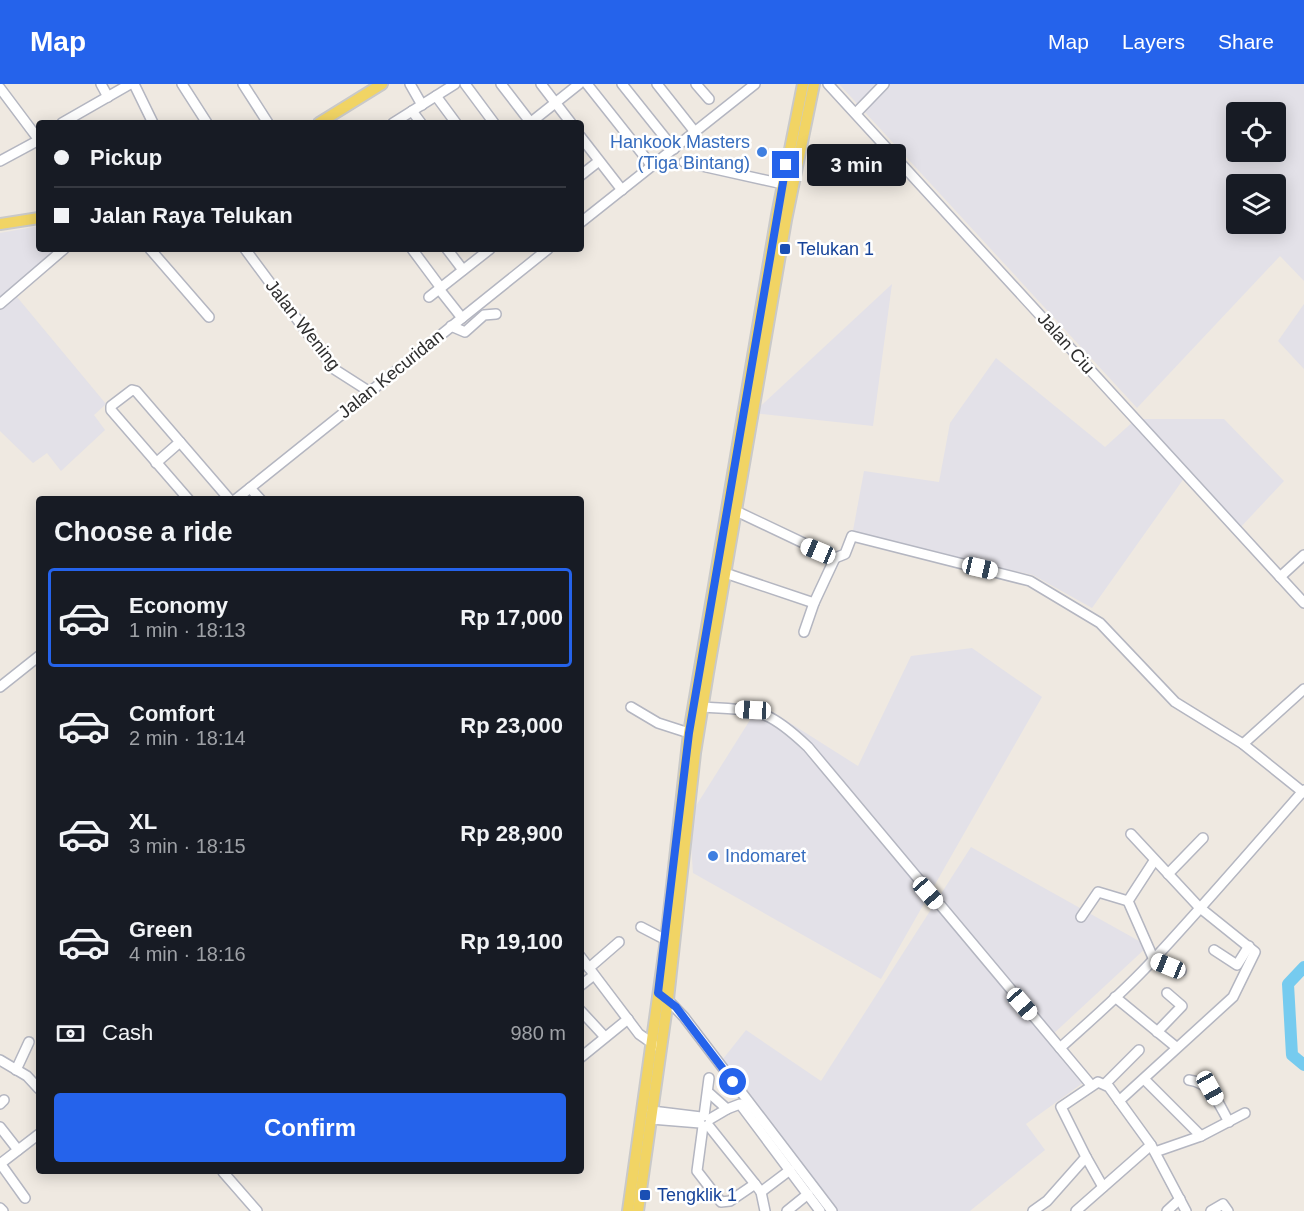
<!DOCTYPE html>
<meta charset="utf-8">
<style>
:root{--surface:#171b24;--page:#20242c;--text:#f1f3f6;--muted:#9ea1a6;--line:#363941;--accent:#2563eb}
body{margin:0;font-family:Arial,sans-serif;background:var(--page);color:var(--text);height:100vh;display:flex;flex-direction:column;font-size:22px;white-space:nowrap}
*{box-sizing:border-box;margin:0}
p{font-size:20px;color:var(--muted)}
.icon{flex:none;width:33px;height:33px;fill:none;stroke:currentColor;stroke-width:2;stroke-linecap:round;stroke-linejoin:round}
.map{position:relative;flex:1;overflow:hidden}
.sheet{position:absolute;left:36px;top:412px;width:548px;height:678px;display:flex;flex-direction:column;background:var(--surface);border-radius:6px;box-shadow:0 3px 15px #0003}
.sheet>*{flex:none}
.top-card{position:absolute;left:36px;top:36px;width:548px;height:132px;border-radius:6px;box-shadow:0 3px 15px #0003;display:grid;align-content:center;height:132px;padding:0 18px;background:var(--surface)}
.controls{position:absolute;left:1226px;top:18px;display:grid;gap:12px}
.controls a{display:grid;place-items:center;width:60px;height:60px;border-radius:6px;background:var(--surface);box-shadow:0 3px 15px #0003;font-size:30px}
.end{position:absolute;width:27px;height:27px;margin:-14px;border:8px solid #2563eb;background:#fff;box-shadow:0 0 0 3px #fff}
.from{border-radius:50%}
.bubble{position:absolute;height:42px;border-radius:6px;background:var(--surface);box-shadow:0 3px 15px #0003;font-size:20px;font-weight:700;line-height:42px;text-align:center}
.car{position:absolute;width:18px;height:36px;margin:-18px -9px;border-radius:8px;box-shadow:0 0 4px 2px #0007;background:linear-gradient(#fff 24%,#345 0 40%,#fff 0 76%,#345 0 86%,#fff 0)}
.top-card b{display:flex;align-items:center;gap:21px;height:57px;font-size:22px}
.top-card b+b{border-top:2px solid var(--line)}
.top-card i{width:15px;height:15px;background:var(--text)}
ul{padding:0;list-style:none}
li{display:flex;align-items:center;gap:18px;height:99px;margin:0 12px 9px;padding:0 6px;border:3px solid transparent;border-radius:6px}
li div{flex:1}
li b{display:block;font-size:22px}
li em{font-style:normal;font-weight:700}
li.current{border-color:var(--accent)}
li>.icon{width:54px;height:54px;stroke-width:1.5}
h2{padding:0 18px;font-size:27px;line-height:72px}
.pay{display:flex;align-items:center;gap:15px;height:66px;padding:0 18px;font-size:22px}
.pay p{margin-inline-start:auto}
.button{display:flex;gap:12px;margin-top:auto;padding:12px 18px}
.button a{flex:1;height:69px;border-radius:6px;background:var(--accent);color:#fff;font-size:24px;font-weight:700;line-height:69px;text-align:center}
header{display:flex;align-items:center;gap:36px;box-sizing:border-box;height:84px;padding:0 30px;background:var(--accent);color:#fff}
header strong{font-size:28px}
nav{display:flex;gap:33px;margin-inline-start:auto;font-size:21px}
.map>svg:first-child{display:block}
</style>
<header>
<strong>Map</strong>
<nav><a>Map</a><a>Layers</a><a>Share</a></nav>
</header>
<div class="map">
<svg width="1304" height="1127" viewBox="0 0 1304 1127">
<rect width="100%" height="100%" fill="#efe9e1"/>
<g fill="#e3e1e8" fill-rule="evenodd">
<path d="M839,0H1304V197L1280,172L1137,324ZM1236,28H1275V68H1236ZM1236,100H1275V140H1236Z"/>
<path d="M39,142V165H55L59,171L17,213L106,320L94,331L105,346L61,387L47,369L33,379L0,347V149Z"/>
<path d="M892,200L873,342L753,329Z"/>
<path d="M1304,220V285L1278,257Z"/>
<path d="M996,274L1105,363L1136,335H1224L1284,397L1238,446L1187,390L1092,524L1033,491L852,452L864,387L939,398L950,339Z"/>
<path d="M972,564L1042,613L881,895L693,789L689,733L760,620L858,682L911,572Z"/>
<path d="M971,763L1148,862L1051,952L1087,996L1026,1040L1045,1066L970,1127H832L719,980L746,946L821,997Z"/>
</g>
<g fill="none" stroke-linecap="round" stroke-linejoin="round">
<path stroke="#76cbef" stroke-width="12" d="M1304,883L1288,900L1292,971L1304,981"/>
<defs>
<g id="minor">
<path d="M101,0L108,13"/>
<path d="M134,0L153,39"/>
<path d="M182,0L207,39"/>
<path d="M243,0L268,39"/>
<path d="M410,0L422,21"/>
<path d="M465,0L494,39"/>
<path d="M501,0L531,39"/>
<path d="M541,0L571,39"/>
<path d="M587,0L652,82"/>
<path d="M622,0L674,65"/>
<path d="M657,0L695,48"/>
<path d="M696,0L709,15"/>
<path d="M828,0L1304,519"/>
<path d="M0,4L39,56"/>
<path d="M436,12L456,39"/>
<path d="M412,27L421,39"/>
<path d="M856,29L884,0"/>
<path d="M62,39L130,0"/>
<path d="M393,39L455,0"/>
<path d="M530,39L579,0"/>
<path d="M580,52L622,106"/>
<path d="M0,77L39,56"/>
<path d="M684,78L783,100"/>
<path d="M580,92L599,77"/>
<path d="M580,139L755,0"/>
<path d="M150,165L209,233"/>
<path d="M245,165L334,285L370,308"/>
<path d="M412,165L441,204"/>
<path d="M447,165L463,186"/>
<path d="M439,205L462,234"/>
<path d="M429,213L490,165"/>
<path d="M0,220L64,165"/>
<path d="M451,242L465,248L484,231L496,230"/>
<path d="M156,379L180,358"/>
<path d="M250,404L261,416"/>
<path d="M189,416L111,326V322L132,306L136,307L230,416"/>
<path d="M235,416L548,165"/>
<path d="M736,427L835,474L845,470L852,452L1030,497L1100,539L1175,618L1243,660L1304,709"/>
<path d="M725,489L814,519"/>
<path d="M1280,493L1304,471"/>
<path d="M804,548L814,519L835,474"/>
<path d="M0,603L39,572"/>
<path d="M631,623L658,639L689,649"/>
<path d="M703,623C758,627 766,623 808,663L1091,1001"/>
<path d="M1243,660L1304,605"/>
<path d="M1168,790L1203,754"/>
<path d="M1128,817L1154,876L1181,887"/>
<path d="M1128,817L1154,777"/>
<path d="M1081,833L1098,808L1128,817"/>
<path d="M641,843L666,856"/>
<path d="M1214,866L1237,881L1249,862"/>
<path d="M580,872L639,950L656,962"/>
<path d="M589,884L619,858"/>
<path d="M580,902L594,891"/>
<path d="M664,912L684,933L832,1127"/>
<path d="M1115,913L1176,963"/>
<path d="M580,926L605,953"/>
<path d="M1157,948L1182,922L1167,909"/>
<path d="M1060,964C1092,935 1125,907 1154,875C1205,820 1254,763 1304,706"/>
<path d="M580,974L628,935"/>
<path d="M0,976L27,992L39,1005"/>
<path d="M16,986L29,958"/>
<path d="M1144,995L1201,1052"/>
<path d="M1189,996C1212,999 1218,1019 1229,1038"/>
<path d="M1106,999L1139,966"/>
<path d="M708,1008L727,1025L710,1035"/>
<path d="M1119,1017L1233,913L1255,868L1199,823L1131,750"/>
<path d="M0,1020L4,1016"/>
<path d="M727,1025L740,1020L820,1127"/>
<path d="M652,1027L701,1033"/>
<path d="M704,1032L709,994"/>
<path d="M651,1035L700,1039"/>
<path d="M708,1041L755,1100L761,1108L765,1127"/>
<path d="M703,1042L697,1087L721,1118L730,1117L755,1100"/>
<path d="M0,1043L18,1066"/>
<path d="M1155,1068L1201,1052L1245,1029"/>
<path d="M1086,1073L1103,1103"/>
<path d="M0,1079L25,1114"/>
<path d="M0,1080L39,1050"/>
<path d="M223,1088L257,1127"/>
<path d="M761,1108L790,1086"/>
<path d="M0,1124L3,1127"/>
<path d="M787,1127L808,1110"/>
<path d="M1033,1127L1047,1117L1086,1073L1061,1023L1098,998L1109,1003L1151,1061L1186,1127"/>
<path d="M1076,1127L1151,1061"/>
<path d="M1167,1127L1180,1115"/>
<path d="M1211,1127L1223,1120L1228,1127"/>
</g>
<g id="major">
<path d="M319,39L382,0"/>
<path d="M0,140L39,134"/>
<path d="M628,1127L666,856L689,649L777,131L803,0"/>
<path d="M638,1127L668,915L695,669L708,589L786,136L814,0"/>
</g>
</defs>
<use href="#minor" stroke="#b4b6c1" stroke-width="12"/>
<use href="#major" stroke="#c9c9c9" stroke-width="14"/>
<use href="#minor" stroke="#fff" stroke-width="9"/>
<use href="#major" stroke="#f1d464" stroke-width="10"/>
</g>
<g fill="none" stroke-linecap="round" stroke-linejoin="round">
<path stroke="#2563eb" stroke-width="8" d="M733,998L676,923L658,909L689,649L786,81"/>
</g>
<g fill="#3f7fe0" stroke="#fff" stroke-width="2">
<circle cx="762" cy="68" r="6"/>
<circle cx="713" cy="772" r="6"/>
</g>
<g fill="#1a4fb4" stroke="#fff" stroke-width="2">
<rect x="779" y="159" width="12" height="12" rx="3"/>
<rect x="639" y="1105" width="12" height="12" rx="3"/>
</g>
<g text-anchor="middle" stroke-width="5" stroke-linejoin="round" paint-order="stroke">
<g font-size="18" fill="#366cbe" stroke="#fff" text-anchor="end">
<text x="750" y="64">Hankook Masters<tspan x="750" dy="21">(Tiga Bintang)</tspan></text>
<text x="725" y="778" text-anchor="start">Indomaret</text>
</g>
<g font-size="18" fill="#164399" stroke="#fff" text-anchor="start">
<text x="797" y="171">Telukan 1</text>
<text x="657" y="1117">Tengklik 1</text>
</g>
<g font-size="18" fill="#2e2e2e" stroke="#fff">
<text transform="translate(303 241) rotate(52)" y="6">Jalan Wening</text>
<text transform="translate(1066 259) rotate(48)" y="6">Jalan Ciu</text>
<text transform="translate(391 290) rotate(-39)" y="6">Jalan Kecuridan</text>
</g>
</g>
</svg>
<div class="controls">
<a><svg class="icon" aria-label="locate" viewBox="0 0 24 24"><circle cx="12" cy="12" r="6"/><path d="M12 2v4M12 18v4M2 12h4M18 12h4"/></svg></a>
<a><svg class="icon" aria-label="layers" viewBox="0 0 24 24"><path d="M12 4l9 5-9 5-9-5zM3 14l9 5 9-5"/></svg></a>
</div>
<i class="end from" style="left:733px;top:998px"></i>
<i class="end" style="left:786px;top:81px"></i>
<div class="bubble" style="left:807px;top:60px;width:99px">3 min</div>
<i class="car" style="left:818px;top:467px;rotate:293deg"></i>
<i class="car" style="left:980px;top:484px;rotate:103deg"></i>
<i class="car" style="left:753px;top:626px;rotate:273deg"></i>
<i class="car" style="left:928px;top:809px;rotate:139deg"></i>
<i class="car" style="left:1168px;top:882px;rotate:292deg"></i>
<i class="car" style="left:1022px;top:920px;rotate:139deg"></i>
<i class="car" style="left:1210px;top:1004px;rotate:151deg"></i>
<div class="top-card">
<b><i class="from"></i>Pickup</b>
<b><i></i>Jalan Raya Telukan</b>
</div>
<section class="sheet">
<h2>Choose a ride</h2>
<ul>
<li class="current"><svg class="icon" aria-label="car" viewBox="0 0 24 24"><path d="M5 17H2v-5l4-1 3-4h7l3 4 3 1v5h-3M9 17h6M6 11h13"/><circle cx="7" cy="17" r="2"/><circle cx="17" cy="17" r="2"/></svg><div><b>Economy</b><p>1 min · 18:13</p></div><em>Rp 17,000</em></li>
<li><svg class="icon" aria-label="car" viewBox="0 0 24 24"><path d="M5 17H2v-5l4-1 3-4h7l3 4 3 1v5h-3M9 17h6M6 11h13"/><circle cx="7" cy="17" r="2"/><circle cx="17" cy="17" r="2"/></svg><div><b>Comfort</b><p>2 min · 18:14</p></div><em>Rp 23,000</em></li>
<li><svg class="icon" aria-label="car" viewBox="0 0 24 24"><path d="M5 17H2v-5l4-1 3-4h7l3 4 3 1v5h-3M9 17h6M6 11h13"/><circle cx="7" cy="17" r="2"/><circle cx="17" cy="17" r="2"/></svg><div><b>XL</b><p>3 min · 18:15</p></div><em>Rp 28,900</em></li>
<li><svg class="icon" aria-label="car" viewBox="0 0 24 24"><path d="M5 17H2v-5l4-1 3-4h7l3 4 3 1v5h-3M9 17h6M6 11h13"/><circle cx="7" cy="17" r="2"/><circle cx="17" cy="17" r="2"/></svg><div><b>Green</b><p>4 min · 18:16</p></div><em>Rp 19,100</em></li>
</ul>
<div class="pay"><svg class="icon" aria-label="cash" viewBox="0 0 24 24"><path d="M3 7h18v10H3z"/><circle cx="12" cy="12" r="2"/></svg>Cash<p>980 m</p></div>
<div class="button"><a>Confirm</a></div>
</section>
</div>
